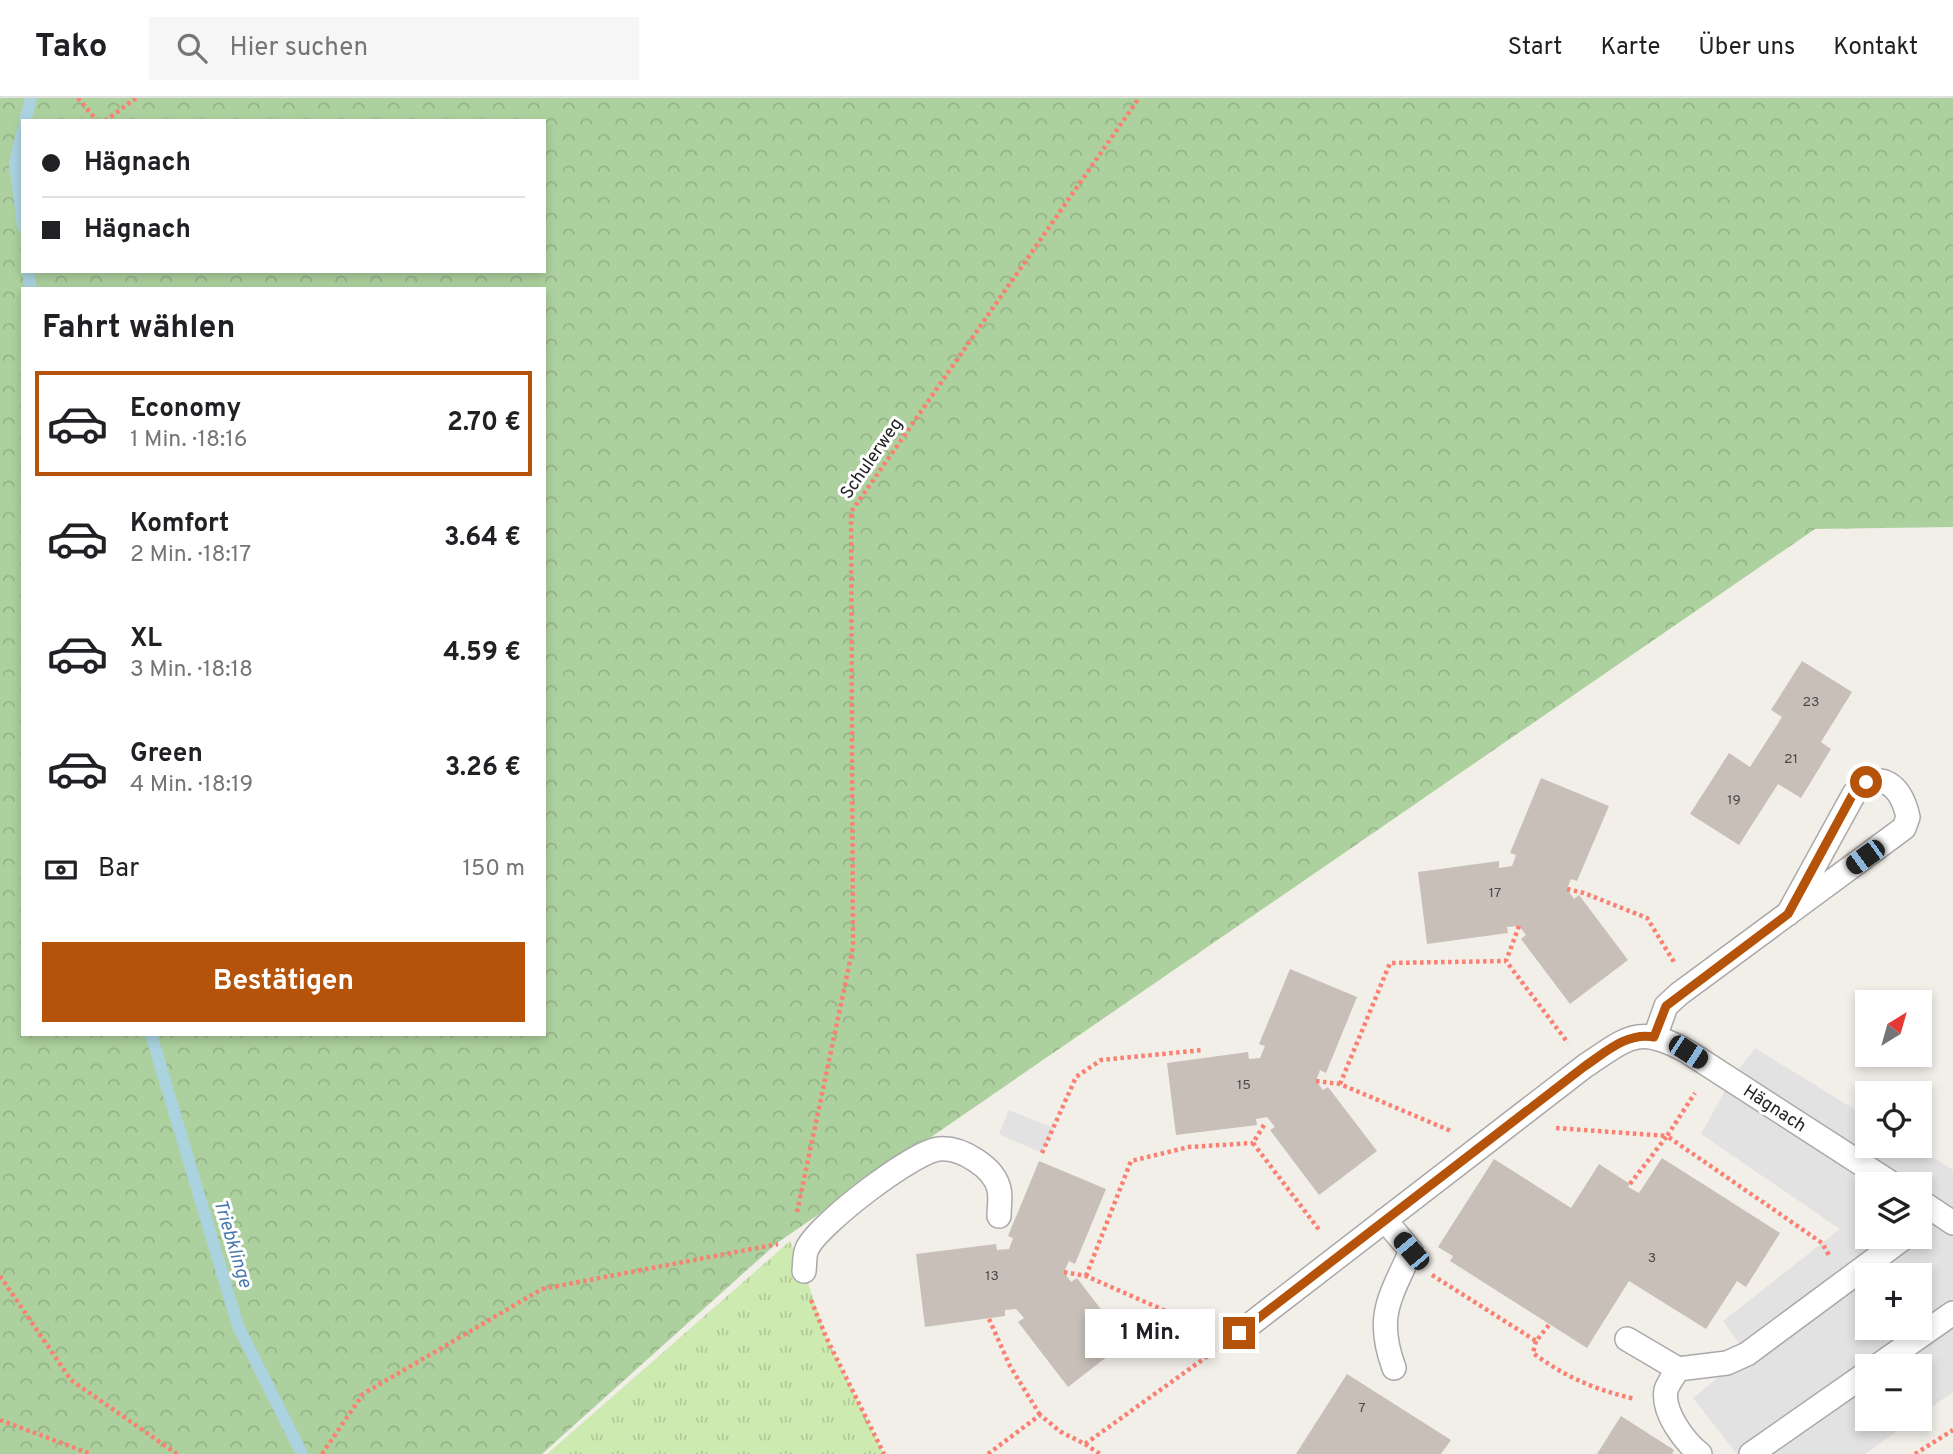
<!DOCTYPE html>
<html lang="de">
<meta charset="utf-8">
<style>
:root{--surface:#fff;--page:#f6f6f6;--text:#202124;--muted:#757577;--line:#e0e0e0;--accent:#b45309}
body{margin:0;font-family:Overpass,sans-serif;background:var(--page);color:var(--text);height:100vh;display:flex;flex-direction:column;font-size:26px;white-space:nowrap}
*{box-sizing:border-box;margin:0}
p{font-size:23px;color:var(--muted)}
.icon{flex:none;width:38px;height:38px;fill:none;stroke:currentColor;stroke-width:2;stroke-linecap:round;stroke-linejoin:round}
.map{position:relative;flex:1;overflow:hidden}
.panel{position:absolute;left:21px;top:189px;width:525px;height:749px;display:flex;flex-direction:column;background:var(--surface);border-radius:0px;box-shadow:0 4px 10px #0003}
.panel>*{flex:none}
.top-card{position:absolute;left:21px;top:21px;width:525px;height:154px;border-radius:0px;box-shadow:0 4px 10px #0003;display:grid;align-content:center;height:154px;padding:0 21px;background:var(--surface)}
.needle{width:46px;rotate:37deg}
.tools{position:absolute;left:1855px;top:892px;display:grid;gap:14px}
.tools a{display:grid;place-items:center;width:77px;height:77px;border-radius:0px;background:var(--surface);box-shadow:0 4px 10px #0003;font-size:35px}
.end{position:absolute;width:32px;height:32px;margin:-16px;border:9px solid #b45309;background:#fff;box-shadow:0 0 0 4px #fff}
.from{border-radius:50%}
.bubble{position:absolute;height:49px;border-radius:0px;background:var(--surface);box-shadow:0 4px 10px #0003;font-size:23px;font-weight:700;line-height:49px;text-align:center}
.car{position:absolute;width:21px;height:42px;margin:-21px -10px;border-radius:9px;box-shadow:0 0 5px 2px #0007;background:linear-gradient(#222 24%,#8ab4d8 0 40%,#222 0 76%,#8ab4d8 0 86%,#222 0)}
.top-card b{display:flex;align-items:center;gap:24px;height:66px;font-size:26px}
.top-card b+b{border-top:2px solid var(--line)}
.top-card i{width:18px;height:18px;background:var(--text)}
ul{padding:0;list-style:none}
li{display:flex;align-items:center;gap:21px;height:105px;margin:0 14px 10px;padding:0 7px;border:4px solid transparent;border-radius:0px}
li div{flex:1}
li b{display:block;font-size:26px}
li em{font-style:normal;font-weight:700}
li.current{border-color:var(--accent)}
li>.icon{width:63px;height:63px;stroke-width:1.5}
h2{padding:0 21px;font-size:32px;line-height:84px}
.pay{display:flex;align-items:center;gap:18px;height:77px;padding:0 21px;font-size:26px}
.pay p{margin-inline-start:auto}
.action{display:flex;gap:14px;margin-top:auto;padding:14px 21px}
.action a{flex:1;height:80px;border-radius:0px;background:var(--accent);color:#fff;font-size:28px;font-weight:700;line-height:80px;text-align:center}
header{display:flex;align-items:center;gap:42px;box-sizing:border-box;height:98px;padding:0 35px;background:var(--surface);border-bottom:2px solid var(--line)}
header strong{font-size:33px}
nav{display:flex;gap:38px;margin-inline-start:auto;font-size:24px}
.search{width:490px;height:63px;background:var(--page);display:flex;align-items:center;gap:18px;box-sizing:border-box;padding:0 24px;border-radius:0px;color:var(--muted);font-size:26px}
.map>svg:first-child{display:block}
</style>
<header>
<strong>Tako</strong>
<div class="search"><svg class="icon" aria-label="search" viewBox="0 0 24 24"><circle cx="10" cy="10" r="6"/><path d="M15 15l6 6"/></svg>Hier suchen</div>
<nav><a>Start</a><a>Karte</a><a>Über uns</a><a>Kontakt</a></nav>
</header>
<div class="map">
<svg width="1953" height="1356" viewBox="0 0 1953 1356">
<defs>
<pattern id="grass-tufts" width="24" height="20" patternUnits="userSpaceOnUse" patternTransform="scale(1.75)"><rect width="24" height="20" fill="#cdebb0"/><path d="M3 7l-1-3M5 7V3M7 7l1-3M15 17l-1-3M17 17v-4M19 17l1-3" fill="none" stroke="#b0c997"/></pattern>
<pattern id="forest-crowns" width="20" height="18" patternUnits="userSpaceOnUse" patternTransform="scale(1.75)"><rect width="20" height="18" fill="#add19e"/><path d="M2 6a3 3 0 1 1 6 0M12 15a3 3 0 1 1 6 0" fill="none" stroke="#95b388"/></pattern>
</defs>
<rect width="100%" height="100%" fill="#f2efe9"/>
<path fill="url(#grass-tufts)" d="M790,1143L804,1173L826,1239L884,1356H547Z"/>
<path fill="url(#forest-crowns)" fill-rule="evenodd" d="M0,0H1953V429L1815,431L777,1145L542,1356H0ZM23,23H544V173H23ZM23,191H544V936H23Z"/>
<g fill="#e2e2e2" fill-rule="evenodd">
<path d="M1755,950L1867,1019V1048H1915L1953,1072V1294L1920,1317V1269H1867V1321H1914L1865,1356H1737L1693,1300L1747,1256L1723,1223L1840,1131L1701,1036L1731,982ZM1867,1087H1920V1139H1867ZM1867,1178H1920V1230H1867Z"/>
<path d="M1009,1012L1053,1030L1042,1055L999,1036Z"/>
</g>
<g fill="none" stroke-linecap="round" stroke-linejoin="round">
<g stroke="#aad3df" stroke-width="12">
<path d="M25,23L31,0"/>
<path d="M23,32L15,65L23,128"/>
<path d="M28,173L31,191"/>
<path d="M151,936L238,1228L302,1356"/>
</g>
</g>
<g fill="#c7bfb8">
<path d="M1802,563L1852,594L1821,644L1831,651L1801,700L1778,686L1739,747L1690,716L1729,655L1750,669L1782,619L1771,612Z"/>
<path d="M1541,680L1609,708L1577,783L1571,781L1567,791L1574,801L1579,797L1628,862L1570,906L1521,841L1526,837L1519,828L1507,829L1508,835L1427,846L1418,774L1499,763V770L1512,768L1516,757L1510,755Z"/>
<path d="M1290,871L1357,899L1326,975L1320,972L1316,983L1323,992L1328,989L1377,1053L1319,1097L1270,1032L1275,1029L1267,1019L1256,1021L1257,1027L1176,1037L1167,965L1248,954L1249,961L1260,960L1265,948L1259,946Z"/>
<path d="M1662,1060L1780,1135L1746,1189L1737,1183L1706,1231L1629,1183L1587,1250L1450,1163L1453,1158L1438,1149L1494,1061L1571,1110L1599,1066L1630,1086L1628,1089L1639,1095Z"/>
<path d="M1039,1063L1106,1091L1075,1166L1069,1163L1064,1174L1071,1184L1077,1180L1126,1244L1068,1289L1018,1224L1024,1220L1016,1211L1005,1212V1218L925,1229L916,1156L996,1146L997,1152L1009,1151L1013,1140L1008,1138Z"/>
<path d="M1347,1276L1451,1342L1441,1356H1296Z"/>
<path d="M1621,1318L1674,1352L1672,1356H1597Z"/>
</g>
<g fill="none" stroke-linecap="round" stroke-linejoin="round">
<defs>
<g id="service">
<path d="M1655,939L1666,908L1679,896L1904,730L1908,719C1901,688 1881,669 1854,696L1788,816"/>
<path d="M1920,1103L1953,1125"/>
<path d="M1385,1122L1411,1153C1390,1200 1375,1218 1394,1270"/>
<path d="M804,1173C805,1166 804,1157 807,1151C817,1127 914,1053 939,1051C961,1049 994,1069 999,1091C1001,1099 999,1110 999,1118"/>
<path d="M1239,1235L1585,968C1629,939 1638,926 1688,954L1894,1087"/>
<path d="M1627,1241L1678,1271"/>
<path d="M1876,1269L1953,1215"/>
<path d="M1700,1356C1684,1343 1662,1314 1666,1292C1668,1285 1674,1278 1678,1271L1727,1265L1747,1256L1905,1139"/>
<path d="M1751,1356L1867,1275"/>
</g>
</defs>
<use href="#service" stroke="#a9a9a9" stroke-width="26"/>
<g stroke="#fa8072" stroke-width="4.5" stroke-dasharray="3.5 3.5" stroke-linecap="butt">
<path d="M78,0L97,23"/>
<path d="M105,23L136,0"/>
<path d="M1567,791L1584,795L1647,820L1674,864"/>
<path d="M1519,828L1506,863L1568,945"/>
<path d="M1316,983L1340,986L1451,1033"/>
<path d="M1340,986L1390,865L1506,863"/>
<path d="M1264,1027L1253,1045L1320,1133"/>
<path d="M1556,1030L1667,1038L1695,995"/>
<path d="M1042,1055L1076,979L1101,962L1203,952"/>
<path d="M1630,1086L1667,1038L1822,1145L1830,1159"/>
<path d="M797,1114L853,849L851,414L1139,0"/>
<path d="M1064,1174L1086,1178L1209,1232"/>
<path d="M1432,1177L1536,1243L1549,1227"/>
<path d="M0,1178L71,1282L177,1356"/>
<path d="M1086,1178L1131,1063L1189,1049L1253,1045"/>
<path d="M811,1202L826,1239L884,1356"/>
<path d="M989,1221L1010,1268L1040,1317"/>
<path d="M1536,1243L1533,1255C1565,1279 1596,1292 1635,1301"/>
<path d="M0,1322L91,1356"/>
<path d="M1085,1346L1100,1356"/>
<path d="M322,1356L363,1296L542,1191L778,1146"/>
<path d="M988,1356L1040,1317L1061,1334L1085,1346L1216,1252"/>
<path d="M1915,1356L1953,1332"/>
</g>
<use href="#service" stroke="#fff" stroke-width="23"/>
</g>
<g fill="none" stroke-linecap="round" stroke-linejoin="round">
<path stroke="#b45309" stroke-width="9" d="M1239,1235L1585,968C1606,954 1627,934 1654,939L1666,908L1788,816L1853,696L1866,684"/>
</g>
<g text-anchor="middle" stroke-width="6" stroke-linejoin="round" paint-order="stroke">
<g font-size="14" fill="#4b4948">
<text x="1811" y="608">23</text>
<text x="1791" y="665">21</text>
<text x="1734" y="706">19</text>
<text x="1495" y="799">17</text>
<text x="1244" y="991">15</text>
<text x="1652" y="1164">3</text>
<text x="992" y="1182">13</text>
<text x="1362" y="1314">7</text>
</g>
<g font-size="18" fill="#222" stroke="#fff">
<text transform="translate(871 360) rotate(-55)" y="6">Schulerweg</text>
<text transform="translate(1775 1010) rotate(33)" y="6">Hägnach</text>
</g>
<g font-size="19" font-style="italic" fill="#4a7aab" stroke="#fff">
<text transform="translate(234 1145) rotate(73)" y="7">Triebklinge</text>
</g>
</g>
</svg>
<div class="tools">
<a><svg class="needle" viewBox="-14 -14 28 28"><path d="M0-13l5 13h-10z" fill="#e53935"/><path d="M0 13l5-13h-10z" fill="#757577"/></svg></a>
<a><svg class="icon" aria-label="locate" viewBox="0 0 24 24"><circle cx="12" cy="12" r="6"/><path d="M12 2v4M12 18v4M2 12h4M18 12h4"/></svg></a>
<a><svg class="icon" aria-label="layers" viewBox="0 0 24 24"><path d="M12 4l9 5-9 5-9-5zM3 14l9 5 9-5"/></svg></a>
<a>+</a>
<a>−</a>
</div>
<i class="end from" style="left:1866px;top:684px"></i>
<i class="end" style="left:1239px;top:1235px"></i>
<div class="bubble" style="left:1085px;top:1211px;width:130px">1 Min.</div>
<i class="car" style="left:1865px;top:759px;rotate:234deg"></i>
<i class="car" style="left:1688px;top:954px;rotate:123deg"></i>
<i class="car" style="left:1411px;top:1153px;rotate:320deg"></i>
<div class="top-card">
<b><i class="from"></i>Hägnach</b>
<b><i></i>Hägnach</b>
</div>
<section class="panel">
<h2>Fahrt wählen</h2>
<ul>
<li class="current"><svg class="icon" aria-label="car" viewBox="0 0 24 24"><path d="M5 17H2v-5l4-1 3-4h7l3 4 3 1v5h-3M9 17h6M6 11h13"/><circle cx="7" cy="17" r="2"/><circle cx="17" cy="17" r="2"/></svg><div><b>Economy</b><p>1 Min. · 18:16</p></div><em>2.70 €</em></li>
<li><svg class="icon" aria-label="car" viewBox="0 0 24 24"><path d="M5 17H2v-5l4-1 3-4h7l3 4 3 1v5h-3M9 17h6M6 11h13"/><circle cx="7" cy="17" r="2"/><circle cx="17" cy="17" r="2"/></svg><div><b>Komfort</b><p>2 Min. · 18:17</p></div><em>3.64 €</em></li>
<li><svg class="icon" aria-label="car" viewBox="0 0 24 24"><path d="M5 17H2v-5l4-1 3-4h7l3 4 3 1v5h-3M9 17h6M6 11h13"/><circle cx="7" cy="17" r="2"/><circle cx="17" cy="17" r="2"/></svg><div><b>XL</b><p>3 Min. · 18:18</p></div><em>4.59 €</em></li>
<li><svg class="icon" aria-label="car" viewBox="0 0 24 24"><path d="M5 17H2v-5l4-1 3-4h7l3 4 3 1v5h-3M9 17h6M6 11h13"/><circle cx="7" cy="17" r="2"/><circle cx="17" cy="17" r="2"/></svg><div><b>Green</b><p>4 Min. · 18:19</p></div><em>3.26 €</em></li>
</ul>
<div class="pay"><svg class="icon" aria-label="cash" viewBox="0 0 24 24"><path d="M3 7h18v10H3z"/><circle cx="12" cy="12" r="2"/></svg>Bar<p>150 m</p></div>
<div class="action"><a>Bestätigen</a></div>
</section>
</div>
